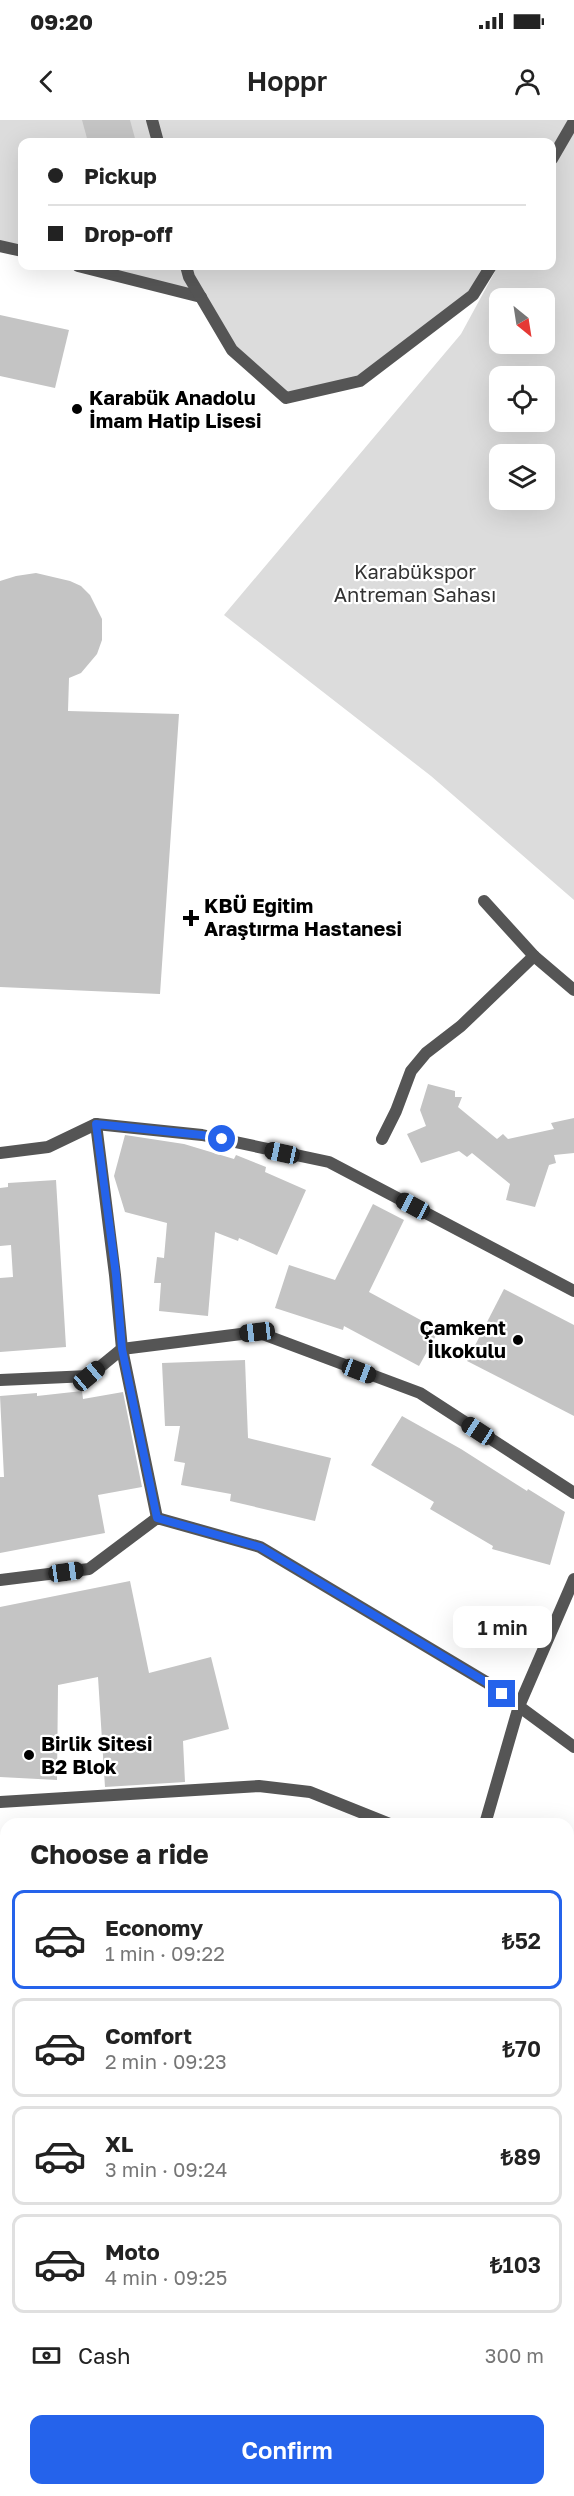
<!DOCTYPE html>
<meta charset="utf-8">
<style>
:root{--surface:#fff;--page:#f6f6f6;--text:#222;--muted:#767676;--line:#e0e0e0;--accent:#2563eb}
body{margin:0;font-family:"Golos Text",sans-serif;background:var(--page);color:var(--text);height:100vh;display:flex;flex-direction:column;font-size:22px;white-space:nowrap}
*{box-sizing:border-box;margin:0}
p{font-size:20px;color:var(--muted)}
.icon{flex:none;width:33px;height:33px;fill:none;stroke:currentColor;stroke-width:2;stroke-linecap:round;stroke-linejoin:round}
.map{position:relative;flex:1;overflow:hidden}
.side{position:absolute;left:0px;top:1698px;width:574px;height:678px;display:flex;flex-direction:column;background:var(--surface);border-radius:18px 18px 0 0;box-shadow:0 6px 24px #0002}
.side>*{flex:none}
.top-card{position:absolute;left:18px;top:18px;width:538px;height:132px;border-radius:12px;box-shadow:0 6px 24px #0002;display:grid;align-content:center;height:132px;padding:0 30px;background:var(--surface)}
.needle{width:39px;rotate:150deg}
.buttons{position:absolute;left:489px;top:168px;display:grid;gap:12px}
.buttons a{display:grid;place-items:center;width:66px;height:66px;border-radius:12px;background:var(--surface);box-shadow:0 6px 24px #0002;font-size:30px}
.end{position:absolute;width:27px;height:27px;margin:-14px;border:8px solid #2563eb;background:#fff;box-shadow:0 0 0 3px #fff}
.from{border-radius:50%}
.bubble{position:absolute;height:42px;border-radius:12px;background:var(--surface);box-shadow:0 6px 24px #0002;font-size:20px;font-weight:600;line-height:42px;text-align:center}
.car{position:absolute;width:18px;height:36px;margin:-18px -9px;border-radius:8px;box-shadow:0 0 4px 2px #0007;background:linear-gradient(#222 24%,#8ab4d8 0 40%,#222 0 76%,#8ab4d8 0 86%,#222 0)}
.top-card b{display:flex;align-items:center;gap:21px;height:57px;font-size:22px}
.top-card b+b{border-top:2px solid var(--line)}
.top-card i{width:15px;height:15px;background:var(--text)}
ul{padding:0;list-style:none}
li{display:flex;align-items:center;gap:18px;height:99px;margin:0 12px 9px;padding:0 18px;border:3px solid var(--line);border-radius:12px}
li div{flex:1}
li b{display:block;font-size:22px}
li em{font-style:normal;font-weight:600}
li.on{border-color:var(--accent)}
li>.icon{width:54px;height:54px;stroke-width:1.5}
h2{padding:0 30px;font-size:27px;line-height:72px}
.pay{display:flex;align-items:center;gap:15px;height:66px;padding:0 30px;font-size:22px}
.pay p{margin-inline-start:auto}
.cta{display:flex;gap:12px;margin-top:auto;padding:12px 30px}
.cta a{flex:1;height:69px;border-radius:12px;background:var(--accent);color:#fff;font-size:24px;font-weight:600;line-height:69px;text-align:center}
.status{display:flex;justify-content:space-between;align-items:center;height:42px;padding:0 30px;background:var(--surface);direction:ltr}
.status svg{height:16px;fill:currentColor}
header{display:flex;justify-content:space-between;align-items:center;height:78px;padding:0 30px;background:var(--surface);font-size:27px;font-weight:600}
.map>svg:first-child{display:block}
</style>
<div class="status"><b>09:20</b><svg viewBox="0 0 49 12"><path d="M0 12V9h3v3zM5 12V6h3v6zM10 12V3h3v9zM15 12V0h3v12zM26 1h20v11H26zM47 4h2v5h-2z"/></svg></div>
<header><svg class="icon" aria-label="back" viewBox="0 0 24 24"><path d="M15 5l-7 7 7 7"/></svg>Hoppr<svg class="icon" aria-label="person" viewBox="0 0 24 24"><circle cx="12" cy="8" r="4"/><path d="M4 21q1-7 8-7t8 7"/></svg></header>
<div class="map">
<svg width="574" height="2376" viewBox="0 0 574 2376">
<rect width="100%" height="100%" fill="#fff"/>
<g fill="#dcdcdc" fill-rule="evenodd">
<path d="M0,0H574V780L431,656L224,495L461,214L498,146H552V22H22V135L0,129ZM500,178H544V224H500ZM500,256H544V302H500ZM500,334H544V380H500Z"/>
<path d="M68,146H491L473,175L360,261L286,278L232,230L201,177Z"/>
<path d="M568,1910L574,1913V2328L569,2334Z"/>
<path d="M304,2370H538L539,2376H304Z"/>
</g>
<g fill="#c4c4c4">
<path d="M82,0H130L136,22H88Z"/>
<path d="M0,195L69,210L55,268L0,256Z"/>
<path d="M36,453L70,461L81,466L90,475L102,499V520L97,534L81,553L69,558L68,591L179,594L160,874L0,867V461L16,456Z"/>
<path d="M428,964L455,971V977H462L458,987L497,1019L503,1014L508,1019L554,1009L551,1003L574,998V1033L554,1035L556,1043L549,1045L535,1087L506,1080L510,1064L472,1033L467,1037L459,1031L421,1043L407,1014L426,1006L420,990Z"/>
<path d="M125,1015L184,1024L234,1039L236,1035L266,1047L265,1052L306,1070L277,1135L239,1118L238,1121L215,1112L208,1196L159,1191L161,1163H154L157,1137L164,1138L167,1103L125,1092L114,1056Z"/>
<path d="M56,1060L66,1227L0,1232V1158L13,1157L11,1125L0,1126V1068L8,1067V1063Z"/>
<path d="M373,1084L404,1100L369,1172L439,1210L419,1246L344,1206L343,1210L275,1188L289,1145L335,1160Z"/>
<path d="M504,1169L574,1205V1296L467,1241Z"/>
<path d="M245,1240L248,1318L331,1338L315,1401L230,1381L231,1374L181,1365L185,1343L174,1341L180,1306H165L162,1243Z"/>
<path d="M82,1271L83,1279L123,1272L142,1367L98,1375L105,1413L0,1433V1357H4L0,1276L37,1273V1276Z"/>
<path d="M402,1296L461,1329L527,1371L528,1369L565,1392L550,1445L492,1429L493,1426L430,1389L434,1382L371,1345Z"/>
<path d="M130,1461L149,1553L211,1537L229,1609L183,1621L185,1662L105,1667L98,1557L58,1565L57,1660L0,1657V1487Z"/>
</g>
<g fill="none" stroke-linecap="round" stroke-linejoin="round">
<g stroke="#555" stroke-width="12">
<path d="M152,0L158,22"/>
<path d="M552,39L574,1"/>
<path d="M0,126L22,131"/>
<path d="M78,146L201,177"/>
<path d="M186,146L189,157L232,230L286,278L360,261L473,175L491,146"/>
<path d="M484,781L534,836L574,870"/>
<path d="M96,1004L115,1155L122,1229L157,1398"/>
<path d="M382,1019L396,991L411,951L426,933L461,906L534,836"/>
<path d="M0,1033L48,1027L96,1004L202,1015L329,1042L574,1171"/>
<path d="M0,1260L89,1256L122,1229L257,1212L420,1273L574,1373"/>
<path d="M0,1460L89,1449L157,1398L260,1427L486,1562L574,1627"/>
<path d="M0,1682L259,1666L310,1672L390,1704"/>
<path d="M485,1704L519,1586L574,1459"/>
<path d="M568,1933L574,1942"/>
<path d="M568,2099L574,2125"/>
</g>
</g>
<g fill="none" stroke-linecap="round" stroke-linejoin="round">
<path stroke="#2563eb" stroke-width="8" d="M222,1019L202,1015L96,1004L116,1155L122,1229L157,1398L260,1427L486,1562L502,1574"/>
</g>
<g fill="#000" stroke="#fff" stroke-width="2">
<circle cx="77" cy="289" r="6"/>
<path d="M188 789h6v6h6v6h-6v6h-6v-6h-6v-6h6z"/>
<circle cx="518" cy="1220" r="6"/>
<circle cx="29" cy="1635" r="6"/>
</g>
<g text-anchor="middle" stroke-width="4.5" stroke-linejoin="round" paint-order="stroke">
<g font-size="20" font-weight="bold" fill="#000" stroke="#fff" text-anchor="start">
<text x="89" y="285">Karabük Anadolu<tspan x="89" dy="23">İmam Hatip Lisesi</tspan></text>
<text x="204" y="793">KBÜ Eğitim<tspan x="204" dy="23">Araştırma Hastanesi</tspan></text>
<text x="506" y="1215" text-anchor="end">Çamkent<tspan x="506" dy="23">İlkokulu</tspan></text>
<text x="41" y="1631">Birlik Sitesi<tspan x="41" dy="23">B2 Blok</tspan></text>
</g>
<g font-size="20" fill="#333" stroke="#fff">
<text x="415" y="459">Karabükspor<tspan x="415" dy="23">Antreman Sahası</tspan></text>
</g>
</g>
</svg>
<div class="buttons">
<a><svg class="needle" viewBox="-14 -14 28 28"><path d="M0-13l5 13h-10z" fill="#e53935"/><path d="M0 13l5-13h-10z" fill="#767676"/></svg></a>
<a><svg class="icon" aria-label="locate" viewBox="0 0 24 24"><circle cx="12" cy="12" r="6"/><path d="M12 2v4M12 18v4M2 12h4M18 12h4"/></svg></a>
<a><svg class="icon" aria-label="layers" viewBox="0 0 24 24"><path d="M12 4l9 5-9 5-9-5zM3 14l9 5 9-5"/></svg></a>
</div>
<i class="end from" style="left:222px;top:1019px"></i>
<i class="end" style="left:502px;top:1574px"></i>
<div class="bubble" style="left:453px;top:1486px;width:99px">1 min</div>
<i class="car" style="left:282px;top:1033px;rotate:282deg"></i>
<i class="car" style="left:413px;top:1086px;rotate:298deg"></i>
<i class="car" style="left:257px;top:1212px;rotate:263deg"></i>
<i class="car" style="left:359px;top:1251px;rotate:111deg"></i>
<i class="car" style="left:89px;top:1256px;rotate:50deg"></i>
<i class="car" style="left:478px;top:1311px;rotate:303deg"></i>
<i class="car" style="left:66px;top:1452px;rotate:82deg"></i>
<div class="top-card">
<b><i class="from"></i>Pickup</b>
<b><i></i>Drop-off</b>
</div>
<section class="side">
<h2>Choose a ride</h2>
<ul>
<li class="on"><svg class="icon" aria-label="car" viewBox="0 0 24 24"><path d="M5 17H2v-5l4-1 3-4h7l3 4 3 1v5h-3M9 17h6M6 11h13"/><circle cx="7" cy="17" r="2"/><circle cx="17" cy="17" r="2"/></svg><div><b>Economy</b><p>1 min · 09:22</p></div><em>₺52</em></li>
<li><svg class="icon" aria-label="car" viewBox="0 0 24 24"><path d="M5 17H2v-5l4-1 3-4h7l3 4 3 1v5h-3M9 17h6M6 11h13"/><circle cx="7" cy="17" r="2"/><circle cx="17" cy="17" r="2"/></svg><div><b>Comfort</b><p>2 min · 09:23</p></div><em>₺70</em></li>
<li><svg class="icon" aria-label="car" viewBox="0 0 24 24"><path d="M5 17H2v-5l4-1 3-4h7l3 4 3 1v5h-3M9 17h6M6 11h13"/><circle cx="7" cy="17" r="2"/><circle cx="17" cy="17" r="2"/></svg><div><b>XL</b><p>3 min · 09:24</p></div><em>₺89</em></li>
<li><svg class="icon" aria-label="car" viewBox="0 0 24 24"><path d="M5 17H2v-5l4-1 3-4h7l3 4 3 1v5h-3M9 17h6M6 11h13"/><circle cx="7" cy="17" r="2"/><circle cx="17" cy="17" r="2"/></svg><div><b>Moto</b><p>4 min · 09:25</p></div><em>₺103</em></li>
</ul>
<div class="pay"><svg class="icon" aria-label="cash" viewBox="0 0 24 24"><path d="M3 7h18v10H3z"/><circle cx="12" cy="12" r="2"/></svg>Cash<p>300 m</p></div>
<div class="cta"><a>Confirm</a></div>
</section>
</div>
